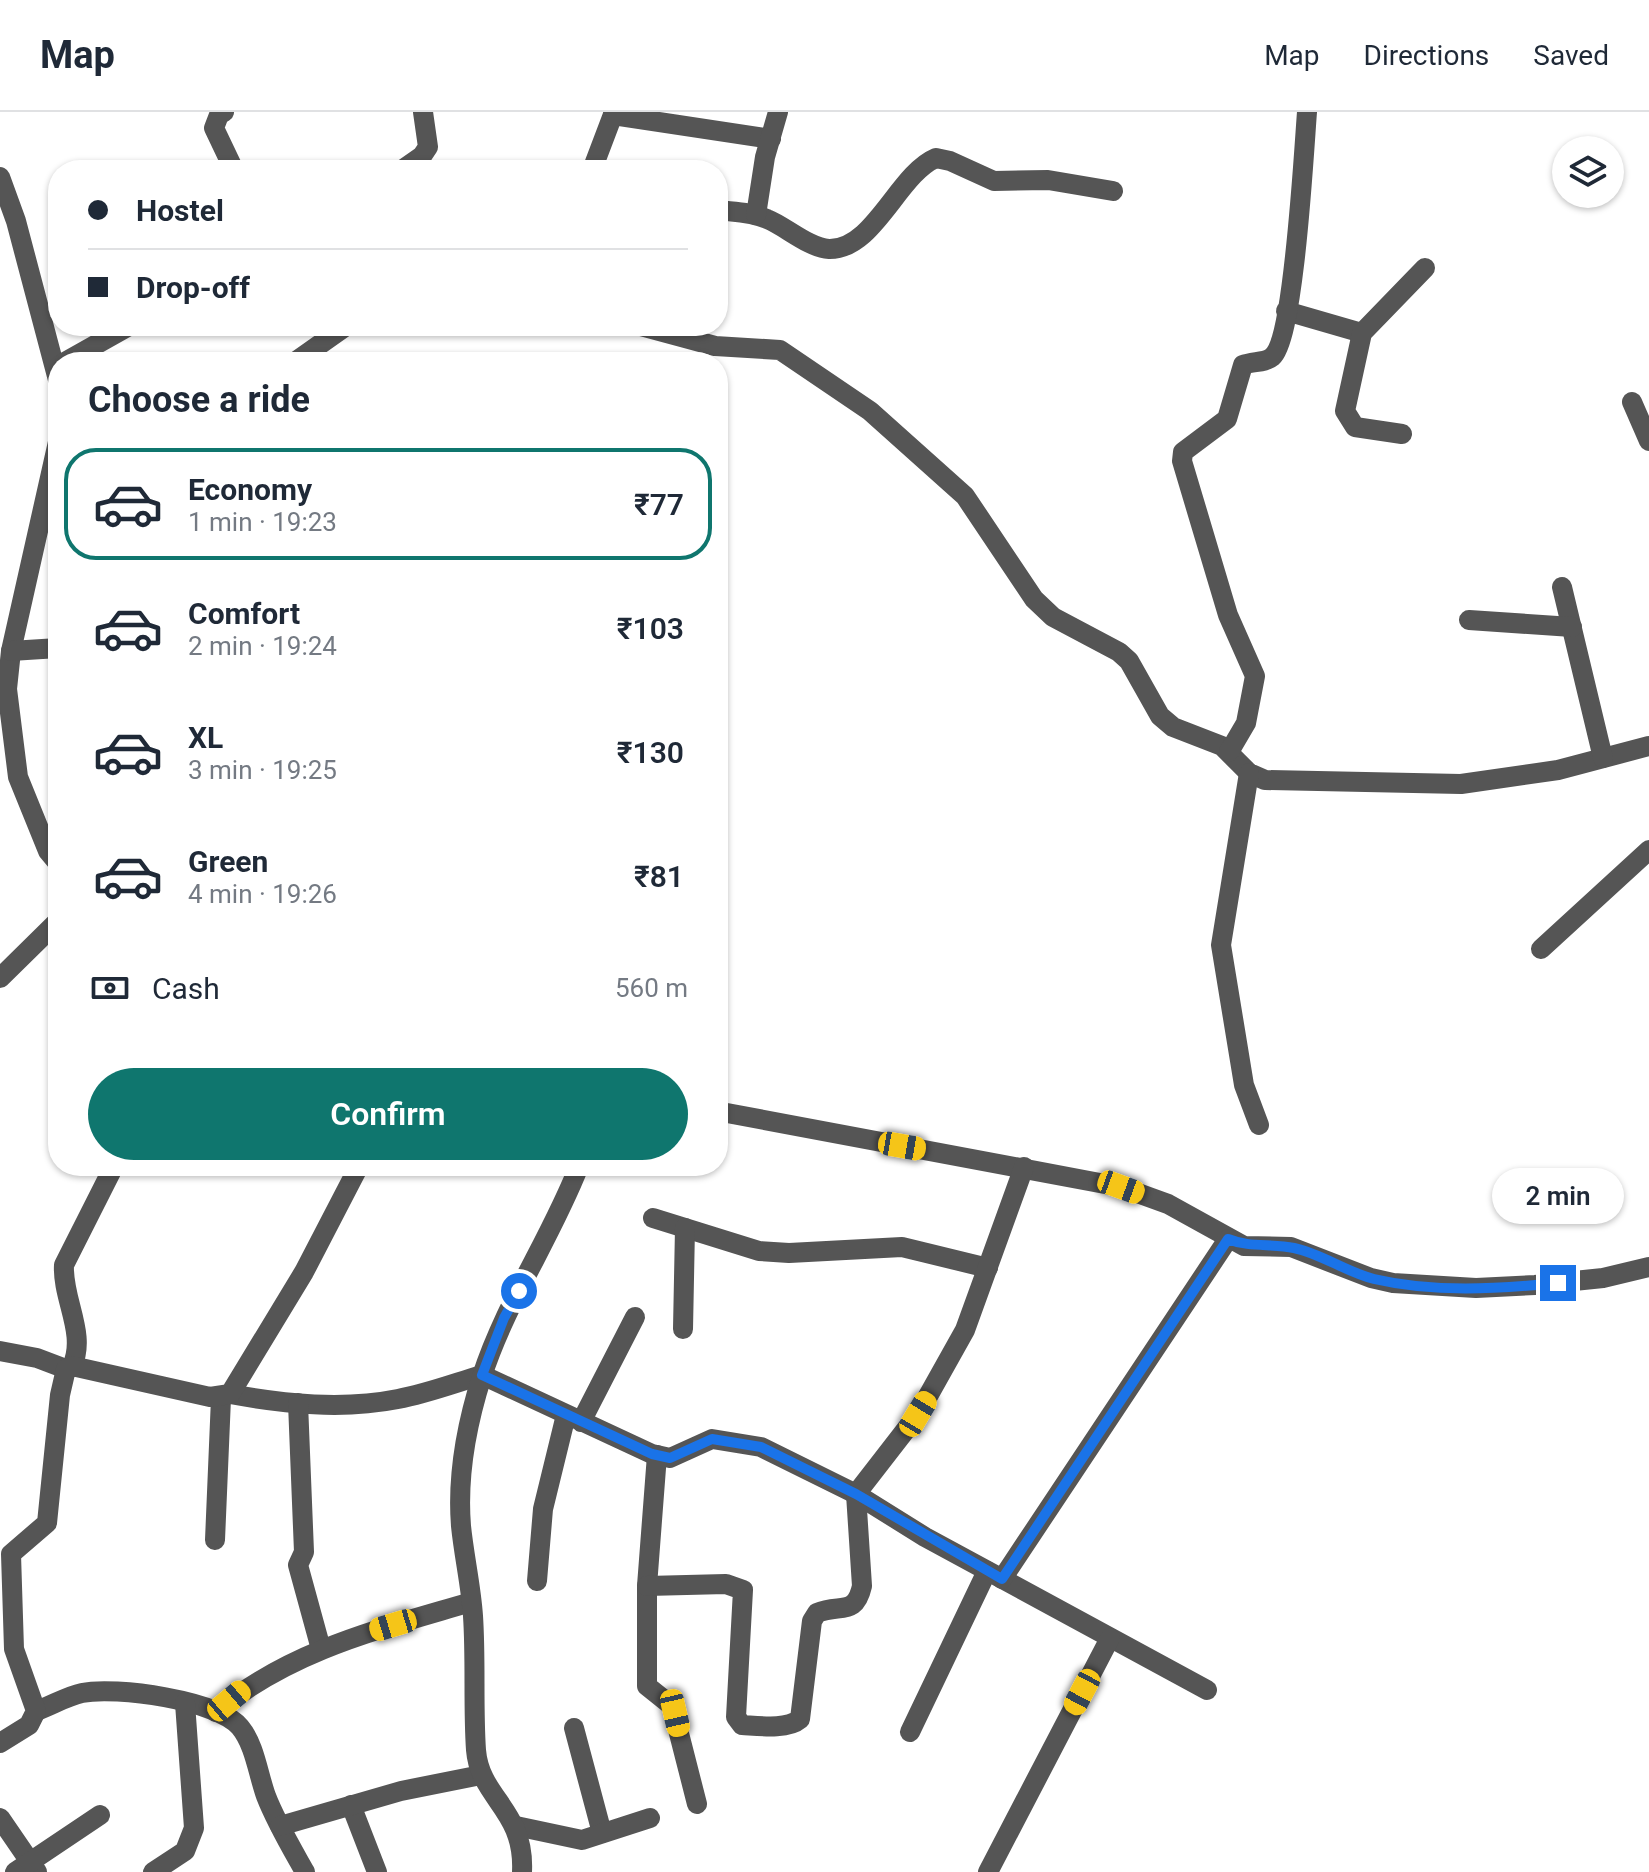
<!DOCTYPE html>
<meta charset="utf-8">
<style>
:root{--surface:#fff;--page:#f6f6f7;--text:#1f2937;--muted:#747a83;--line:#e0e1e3;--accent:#0f766e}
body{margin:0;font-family:Roboto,sans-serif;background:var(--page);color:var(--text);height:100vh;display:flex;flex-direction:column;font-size:30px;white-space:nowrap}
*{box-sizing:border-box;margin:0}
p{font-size:26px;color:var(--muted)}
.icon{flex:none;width:44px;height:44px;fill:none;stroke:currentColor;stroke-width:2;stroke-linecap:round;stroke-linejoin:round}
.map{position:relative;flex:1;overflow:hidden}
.drawer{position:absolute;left:48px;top:240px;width:680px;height:824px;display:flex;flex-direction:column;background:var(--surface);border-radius:32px;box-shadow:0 2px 6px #0004}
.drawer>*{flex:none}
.banner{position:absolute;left:48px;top:48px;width:680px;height:176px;border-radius:32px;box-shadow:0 2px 6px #0004;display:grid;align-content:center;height:176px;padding:0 40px;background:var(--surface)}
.tools{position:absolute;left:1552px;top:24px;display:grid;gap:16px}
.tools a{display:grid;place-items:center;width:72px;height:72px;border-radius:50%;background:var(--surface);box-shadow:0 2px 6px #0004;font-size:40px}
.end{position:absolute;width:36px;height:36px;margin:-18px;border:10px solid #1a73e8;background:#fff;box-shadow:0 0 0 4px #fff}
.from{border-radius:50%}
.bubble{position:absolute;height:56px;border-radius:28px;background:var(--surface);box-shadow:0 2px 6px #0004;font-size:26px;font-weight:600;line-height:56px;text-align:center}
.car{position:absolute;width:24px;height:48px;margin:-24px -12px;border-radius:10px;box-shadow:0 0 6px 2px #0007;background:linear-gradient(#f5c518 24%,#345 0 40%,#f5c518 0 76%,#345 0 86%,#f5c518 0)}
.banner b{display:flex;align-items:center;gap:28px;height:76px;font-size:30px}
.banner b+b{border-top:2px solid var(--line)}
.banner i{width:20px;height:20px;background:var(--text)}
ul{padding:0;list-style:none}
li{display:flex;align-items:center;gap:24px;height:112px;margin:0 16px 12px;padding:0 24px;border:4px solid transparent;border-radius:32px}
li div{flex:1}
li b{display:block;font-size:30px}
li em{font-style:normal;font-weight:600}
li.on{border-color:var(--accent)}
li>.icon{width:72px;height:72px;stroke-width:1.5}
h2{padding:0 40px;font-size:36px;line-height:96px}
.pay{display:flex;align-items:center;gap:20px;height:88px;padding:0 40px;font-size:30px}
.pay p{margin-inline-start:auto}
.action{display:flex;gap:16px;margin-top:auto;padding:16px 40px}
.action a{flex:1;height:92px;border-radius:48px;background:var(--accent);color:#fff;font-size:32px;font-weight:600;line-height:92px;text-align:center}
header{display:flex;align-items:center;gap:48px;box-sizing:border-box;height:112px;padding:0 40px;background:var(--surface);border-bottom:2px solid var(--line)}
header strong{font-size:38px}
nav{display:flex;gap:44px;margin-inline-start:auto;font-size:28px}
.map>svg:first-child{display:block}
</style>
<header>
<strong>Map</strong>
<nav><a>Map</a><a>Directions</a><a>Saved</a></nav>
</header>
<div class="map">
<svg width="1649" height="1760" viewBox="0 0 1649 1760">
<rect width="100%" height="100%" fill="#fff"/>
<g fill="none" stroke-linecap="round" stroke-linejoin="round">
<g stroke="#555" stroke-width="20">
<path d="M224,0L219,3L214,16L234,58"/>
<path d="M613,3L771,27"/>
<path d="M402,58L422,44L428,35L423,0"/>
<path d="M592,58L614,0"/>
<path d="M0,65L16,109L58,268"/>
<path d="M718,98C734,100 752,100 767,107C785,114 809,136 829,137C874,138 898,62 936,46L950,49L994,69L1048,68L1113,79"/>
<path d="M756,103L765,45L778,0"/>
<path d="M1286,199L1362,221"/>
<path d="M641,214L715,234L780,238L870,299L965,384L1034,487L1053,505L1119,540L1129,549L1160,604L1173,615L1222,634L1249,661L1265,668L1461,672L1558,658L1649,634"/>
<path d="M65,250L129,214"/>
<path d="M295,250L346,214"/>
<path d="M1632,290L1649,329"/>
<path d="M1402,322L1355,315L1345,299L1362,221L1425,156"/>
<path d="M58,330L11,539L7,577L18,665L48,739L58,751"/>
<path d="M1562,475L1603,646"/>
<path d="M1469,508L1572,515"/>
<path d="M11,539L58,536"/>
<path d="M1229,640L1246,611L1255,564L1228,503L1182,349L1183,340L1227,307L1243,253C1252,249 1265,251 1272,245C1294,227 1304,37 1307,0"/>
<path d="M1249,661L1221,833L1244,973L1259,1013"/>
<path d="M1541,837L1649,738"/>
<path d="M0,866L58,809"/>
<path d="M718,1003L727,1001L1121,1075L1168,1092L1244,1134L1291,1135L1371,1166L1393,1171L1476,1176L1535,1173L1603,1166L1649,1155"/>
<path d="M653,1106L759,1139L789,1141L902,1135L988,1156"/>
<path d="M683,1217L685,1116"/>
<path d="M0,1239L37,1246L66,1257"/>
<path d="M72,1254C87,1222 62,1187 64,1153L114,1054"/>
<path d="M230,1282C285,1292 343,1298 398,1287C426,1282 455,1271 482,1263L652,1342L670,1346L712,1327L761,1335L856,1382L925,1425L1207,1578"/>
<path d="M298,1291L304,1440L298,1453L321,1537"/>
<path d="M581,1310L635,1205"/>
<path d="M657,1343L647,1474V1574L672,1594L697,1692"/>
<path d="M215,1428L221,1286"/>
<path d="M1002,1467L1228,1127"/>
<path d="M537,1469L543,1397L566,1303"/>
<path d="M647,1474L726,1472L743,1478L736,1605L742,1613C759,1614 787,1618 800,1607L812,1509L817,1501C840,1491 855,1505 862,1474L856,1382L918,1302L965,1218L1024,1055"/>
<path d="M36,1599C51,1594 67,1584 82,1581C115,1574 218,1588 240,1615C255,1633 258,1662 266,1684C276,1710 291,1735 305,1760"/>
<path d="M216,1600C290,1538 380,1517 471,1490"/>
<path d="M574,1616L602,1721"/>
<path d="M910,1620L987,1459"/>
<path d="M0,1631L29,1613L36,1599L14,1537L11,1442L47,1411L60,1283L66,1257L72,1254L210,1285L230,1282L304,1160L359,1054"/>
<path d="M351,1693L377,1760"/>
<path d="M0,1706L37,1760"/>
<path d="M280,1714L401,1679L481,1663"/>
<path d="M516,1714L582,1728L650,1706"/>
<path d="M15,1760L100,1703"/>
<path d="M153,1760L185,1739L194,1716L185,1591"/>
<path d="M522,1760C525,1697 480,1687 476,1638C473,1594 476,1549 473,1504C471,1474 464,1444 461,1414C457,1364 467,1311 482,1264C506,1190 551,1126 579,1054"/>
<path d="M988,1760L1110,1526"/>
</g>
</g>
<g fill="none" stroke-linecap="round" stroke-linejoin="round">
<path stroke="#1a73e8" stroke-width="10" d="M519,1179L504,1206L482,1263L652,1342L670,1346L712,1327L761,1335L856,1382L1002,1467L1228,1127C1250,1136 1271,1131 1294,1136C1322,1142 1346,1160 1374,1167C1434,1181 1497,1177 1558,1171"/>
</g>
</svg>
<div class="tools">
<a><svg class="icon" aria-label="layers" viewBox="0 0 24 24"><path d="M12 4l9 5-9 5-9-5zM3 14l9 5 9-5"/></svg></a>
</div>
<i class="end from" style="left:519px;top:1179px"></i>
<i class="end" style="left:1558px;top:1171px"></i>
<div class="bubble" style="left:1492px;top:1056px;width:132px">2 min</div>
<i class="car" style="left:902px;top:1034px;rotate:100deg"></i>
<i class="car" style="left:1121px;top:1075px;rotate:110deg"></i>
<i class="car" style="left:918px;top:1302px;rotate:31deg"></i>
<i class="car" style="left:393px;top:1513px;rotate:253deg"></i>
<i class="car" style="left:1082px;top:1580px;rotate:208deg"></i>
<i class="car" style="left:229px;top:1589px;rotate:50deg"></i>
<i class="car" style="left:675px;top:1601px;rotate:167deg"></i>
<div class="banner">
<b><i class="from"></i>Hostel</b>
<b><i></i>Drop-off</b>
</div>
<section class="drawer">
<h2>Choose a ride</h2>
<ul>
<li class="on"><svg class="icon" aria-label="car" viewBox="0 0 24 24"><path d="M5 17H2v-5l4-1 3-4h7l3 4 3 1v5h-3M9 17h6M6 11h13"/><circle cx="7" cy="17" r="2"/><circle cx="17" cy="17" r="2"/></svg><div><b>Economy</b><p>1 min · 19:23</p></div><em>₹77</em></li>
<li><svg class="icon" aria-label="car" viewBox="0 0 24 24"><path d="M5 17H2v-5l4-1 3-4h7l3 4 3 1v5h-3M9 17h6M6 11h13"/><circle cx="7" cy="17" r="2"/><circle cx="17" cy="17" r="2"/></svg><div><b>Comfort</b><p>2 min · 19:24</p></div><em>₹103</em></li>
<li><svg class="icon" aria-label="car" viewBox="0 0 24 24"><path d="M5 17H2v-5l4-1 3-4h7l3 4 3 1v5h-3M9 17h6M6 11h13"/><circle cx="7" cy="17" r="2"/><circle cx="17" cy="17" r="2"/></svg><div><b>XL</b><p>3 min · 19:25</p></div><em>₹130</em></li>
<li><svg class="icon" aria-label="car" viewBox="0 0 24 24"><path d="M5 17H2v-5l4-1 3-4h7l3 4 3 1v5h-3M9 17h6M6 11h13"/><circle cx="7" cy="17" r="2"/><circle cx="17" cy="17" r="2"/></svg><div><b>Green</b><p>4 min · 19:26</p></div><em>₹81</em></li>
</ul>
<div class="pay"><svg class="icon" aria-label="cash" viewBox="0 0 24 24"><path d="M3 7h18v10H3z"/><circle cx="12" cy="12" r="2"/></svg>Cash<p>560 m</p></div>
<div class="action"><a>Confirm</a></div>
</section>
</div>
